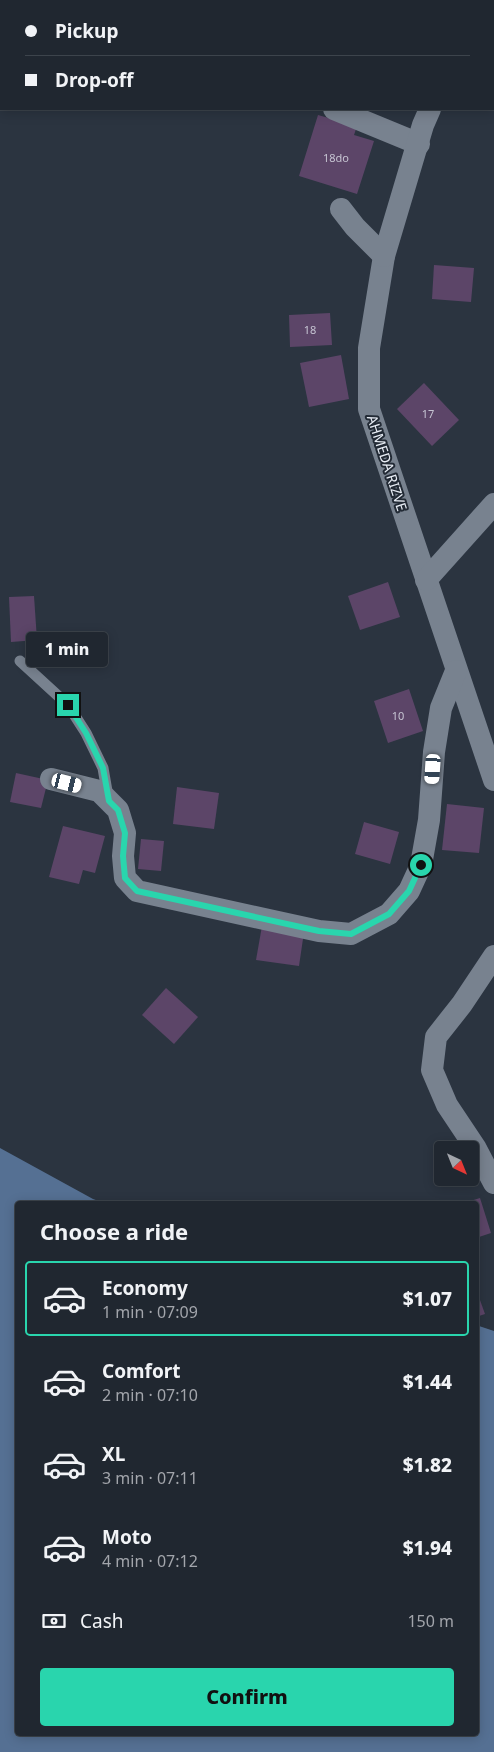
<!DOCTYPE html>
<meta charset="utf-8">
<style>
:root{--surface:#202730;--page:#282f38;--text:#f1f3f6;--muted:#a2a5ab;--line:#3d444c;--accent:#29d5ad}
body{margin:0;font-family:"Noto Sans",sans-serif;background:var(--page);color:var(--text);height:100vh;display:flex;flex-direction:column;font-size:19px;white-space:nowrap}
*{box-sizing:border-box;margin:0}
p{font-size:16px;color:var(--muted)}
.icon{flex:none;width:28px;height:28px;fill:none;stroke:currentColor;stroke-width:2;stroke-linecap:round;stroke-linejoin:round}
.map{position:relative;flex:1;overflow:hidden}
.panel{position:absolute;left:15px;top:1201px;width:464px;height:535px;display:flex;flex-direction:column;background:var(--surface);border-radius:5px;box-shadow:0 2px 12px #0003,0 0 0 1px var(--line)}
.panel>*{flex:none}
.banner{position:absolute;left:0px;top:0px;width:495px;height:110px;box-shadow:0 2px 12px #0003,0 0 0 1px var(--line);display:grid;align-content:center;height:110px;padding:0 25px;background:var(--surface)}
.needle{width:32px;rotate:137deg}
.buttons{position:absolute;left:434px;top:1141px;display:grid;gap:10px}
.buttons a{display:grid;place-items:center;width:45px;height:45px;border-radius:5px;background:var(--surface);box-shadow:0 2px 12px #0003,0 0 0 1px var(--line);font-size:25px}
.end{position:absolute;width:22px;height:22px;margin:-11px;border:6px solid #29d5ad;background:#111;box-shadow:0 0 0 2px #111}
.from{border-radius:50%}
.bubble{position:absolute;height:35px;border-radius:5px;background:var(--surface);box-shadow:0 2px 12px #0003,0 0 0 1px var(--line);font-size:16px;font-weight:800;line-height:35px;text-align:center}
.car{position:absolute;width:15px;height:30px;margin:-15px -8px;border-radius:6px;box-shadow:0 0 4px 1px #0007;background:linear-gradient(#fff 24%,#345 0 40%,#fff 0 76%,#345 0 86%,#fff 0)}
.banner b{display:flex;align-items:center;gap:18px;height:48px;font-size:19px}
.banner b+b{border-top:1px solid var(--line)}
.banner i{width:12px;height:12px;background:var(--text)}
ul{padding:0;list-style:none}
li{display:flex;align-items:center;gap:15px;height:75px;margin:0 10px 8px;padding:0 15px;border:2px solid transparent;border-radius:5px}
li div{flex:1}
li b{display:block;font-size:19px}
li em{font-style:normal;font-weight:800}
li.on{border-color:var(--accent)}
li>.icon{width:45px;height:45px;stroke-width:1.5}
h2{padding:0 25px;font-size:22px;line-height:60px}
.pay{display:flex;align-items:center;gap:12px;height:55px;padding:0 25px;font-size:19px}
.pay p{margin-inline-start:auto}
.button{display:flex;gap:10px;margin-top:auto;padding:10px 25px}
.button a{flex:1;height:58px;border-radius:5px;background:var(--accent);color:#111;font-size:20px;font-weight:800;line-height:58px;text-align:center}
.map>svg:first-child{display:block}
</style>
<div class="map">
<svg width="494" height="1752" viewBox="0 0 494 1752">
<rect width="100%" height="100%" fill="#2b3440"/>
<path fill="#557093" d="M0,1148L93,1199L107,1204H18V1734H476V1325L494,1331V1752H0Z"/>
<g fill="#5c4568">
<path d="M318,115L357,126L354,135L374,141L357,194L299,176Z"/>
<path d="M434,265L474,268L471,302L432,299Z"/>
<path d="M330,313L332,345L290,347L289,315Z"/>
<path d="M341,355L349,399L309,407L300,363Z"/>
<path d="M424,383L459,420L432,446L397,409Z"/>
<path d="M388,582L400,617L360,630L348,596Z"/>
<path d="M34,596L37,640L11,642L9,597Z"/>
<path d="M409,689L423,731L388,743L374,701Z"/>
<path d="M16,773L48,780L41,808L10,802Z"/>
<path d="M177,787L219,793L214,829L173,824Z"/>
<path d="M447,804L484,808L479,853L442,850Z"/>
<path d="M364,822L399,832L390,864L355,854Z"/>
<path d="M63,826L105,836L95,873L83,870L79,884L49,877Z"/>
<path d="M141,839L164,841L161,871L138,869Z"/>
<path d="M262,926L304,932L299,966L256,960Z"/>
<path d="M166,988L198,1017L174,1044L142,1015Z"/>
<path d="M480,1198L491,1233L476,1238V1204L464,1203Z"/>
<path d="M476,1289L485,1314L476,1317Z"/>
</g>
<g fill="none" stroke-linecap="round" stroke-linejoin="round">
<path stroke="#78828f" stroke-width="11" d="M20,661L68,705L86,733L103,768L108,797"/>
<g stroke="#78828f" stroke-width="22">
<path d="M467,1V0"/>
<path d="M334,109L419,144"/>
<path d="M430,109L423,125L384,256L369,348V409L494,780"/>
<path d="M341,209L355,227L384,256"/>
<path d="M426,580L494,504"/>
<path d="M51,779L99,791L118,810L125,833L123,856L125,878L137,891L319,931L351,934L389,914L409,891L421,865L429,820L434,752L441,708L456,671"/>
<path d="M494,956L462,1004L436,1037L432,1070L447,1105L475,1147L494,1183"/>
</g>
</g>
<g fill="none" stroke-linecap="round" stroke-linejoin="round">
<path stroke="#29d5ad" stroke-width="6" d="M68,705L86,733L103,768L109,801L118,810L125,833L123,856L125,878L137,891L319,931L351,934L389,914L409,891L421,865"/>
</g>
<g text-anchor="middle" stroke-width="4" stroke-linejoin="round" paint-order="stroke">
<g font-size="11" fill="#c6c4d2">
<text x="336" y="162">18do</text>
<text x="310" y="334">18</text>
<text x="428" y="418">17</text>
<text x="398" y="720">10</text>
</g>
<g font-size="14" fill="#e9eef6" stroke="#222a35">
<text transform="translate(387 463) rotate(72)" y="5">AHMEDA RIZVE</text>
</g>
</g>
</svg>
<div class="buttons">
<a><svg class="needle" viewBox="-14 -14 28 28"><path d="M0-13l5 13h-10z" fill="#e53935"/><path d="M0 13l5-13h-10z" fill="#a2a5ab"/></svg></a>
</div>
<i class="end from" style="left:421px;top:865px"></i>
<i class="end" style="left:68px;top:705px"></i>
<div class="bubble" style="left:26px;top:632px;width:82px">1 min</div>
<i class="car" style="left:433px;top:769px;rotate:184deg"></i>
<i class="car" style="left:67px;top:783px;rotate:104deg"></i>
<div class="banner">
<b><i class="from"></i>Pickup</b>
<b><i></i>Drop-off</b>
</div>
<section class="panel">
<h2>Choose a ride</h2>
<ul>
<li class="on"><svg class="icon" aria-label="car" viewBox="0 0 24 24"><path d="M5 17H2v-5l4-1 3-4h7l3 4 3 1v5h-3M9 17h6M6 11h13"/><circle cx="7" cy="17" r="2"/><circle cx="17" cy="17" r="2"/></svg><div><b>Economy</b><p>1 min · 07:09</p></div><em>$1.07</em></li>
<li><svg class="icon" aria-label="car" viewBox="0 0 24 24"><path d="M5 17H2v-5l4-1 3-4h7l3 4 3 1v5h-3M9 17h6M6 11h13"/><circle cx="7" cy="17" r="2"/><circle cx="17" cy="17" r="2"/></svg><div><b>Comfort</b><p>2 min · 07:10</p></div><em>$1.44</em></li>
<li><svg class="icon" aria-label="car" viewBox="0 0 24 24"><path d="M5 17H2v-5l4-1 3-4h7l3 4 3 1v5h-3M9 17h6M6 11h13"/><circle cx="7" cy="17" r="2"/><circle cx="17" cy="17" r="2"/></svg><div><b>XL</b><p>3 min · 07:11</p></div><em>$1.82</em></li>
<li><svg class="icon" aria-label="car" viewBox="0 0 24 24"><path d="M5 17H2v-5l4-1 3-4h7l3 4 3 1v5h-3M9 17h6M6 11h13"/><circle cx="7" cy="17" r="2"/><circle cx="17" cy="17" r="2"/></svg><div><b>Moto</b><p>4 min · 07:12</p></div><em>$1.94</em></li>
</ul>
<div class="pay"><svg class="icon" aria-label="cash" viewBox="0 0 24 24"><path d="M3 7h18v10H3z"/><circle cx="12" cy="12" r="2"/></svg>Cash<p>150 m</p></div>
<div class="button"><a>Confirm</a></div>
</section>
</div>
